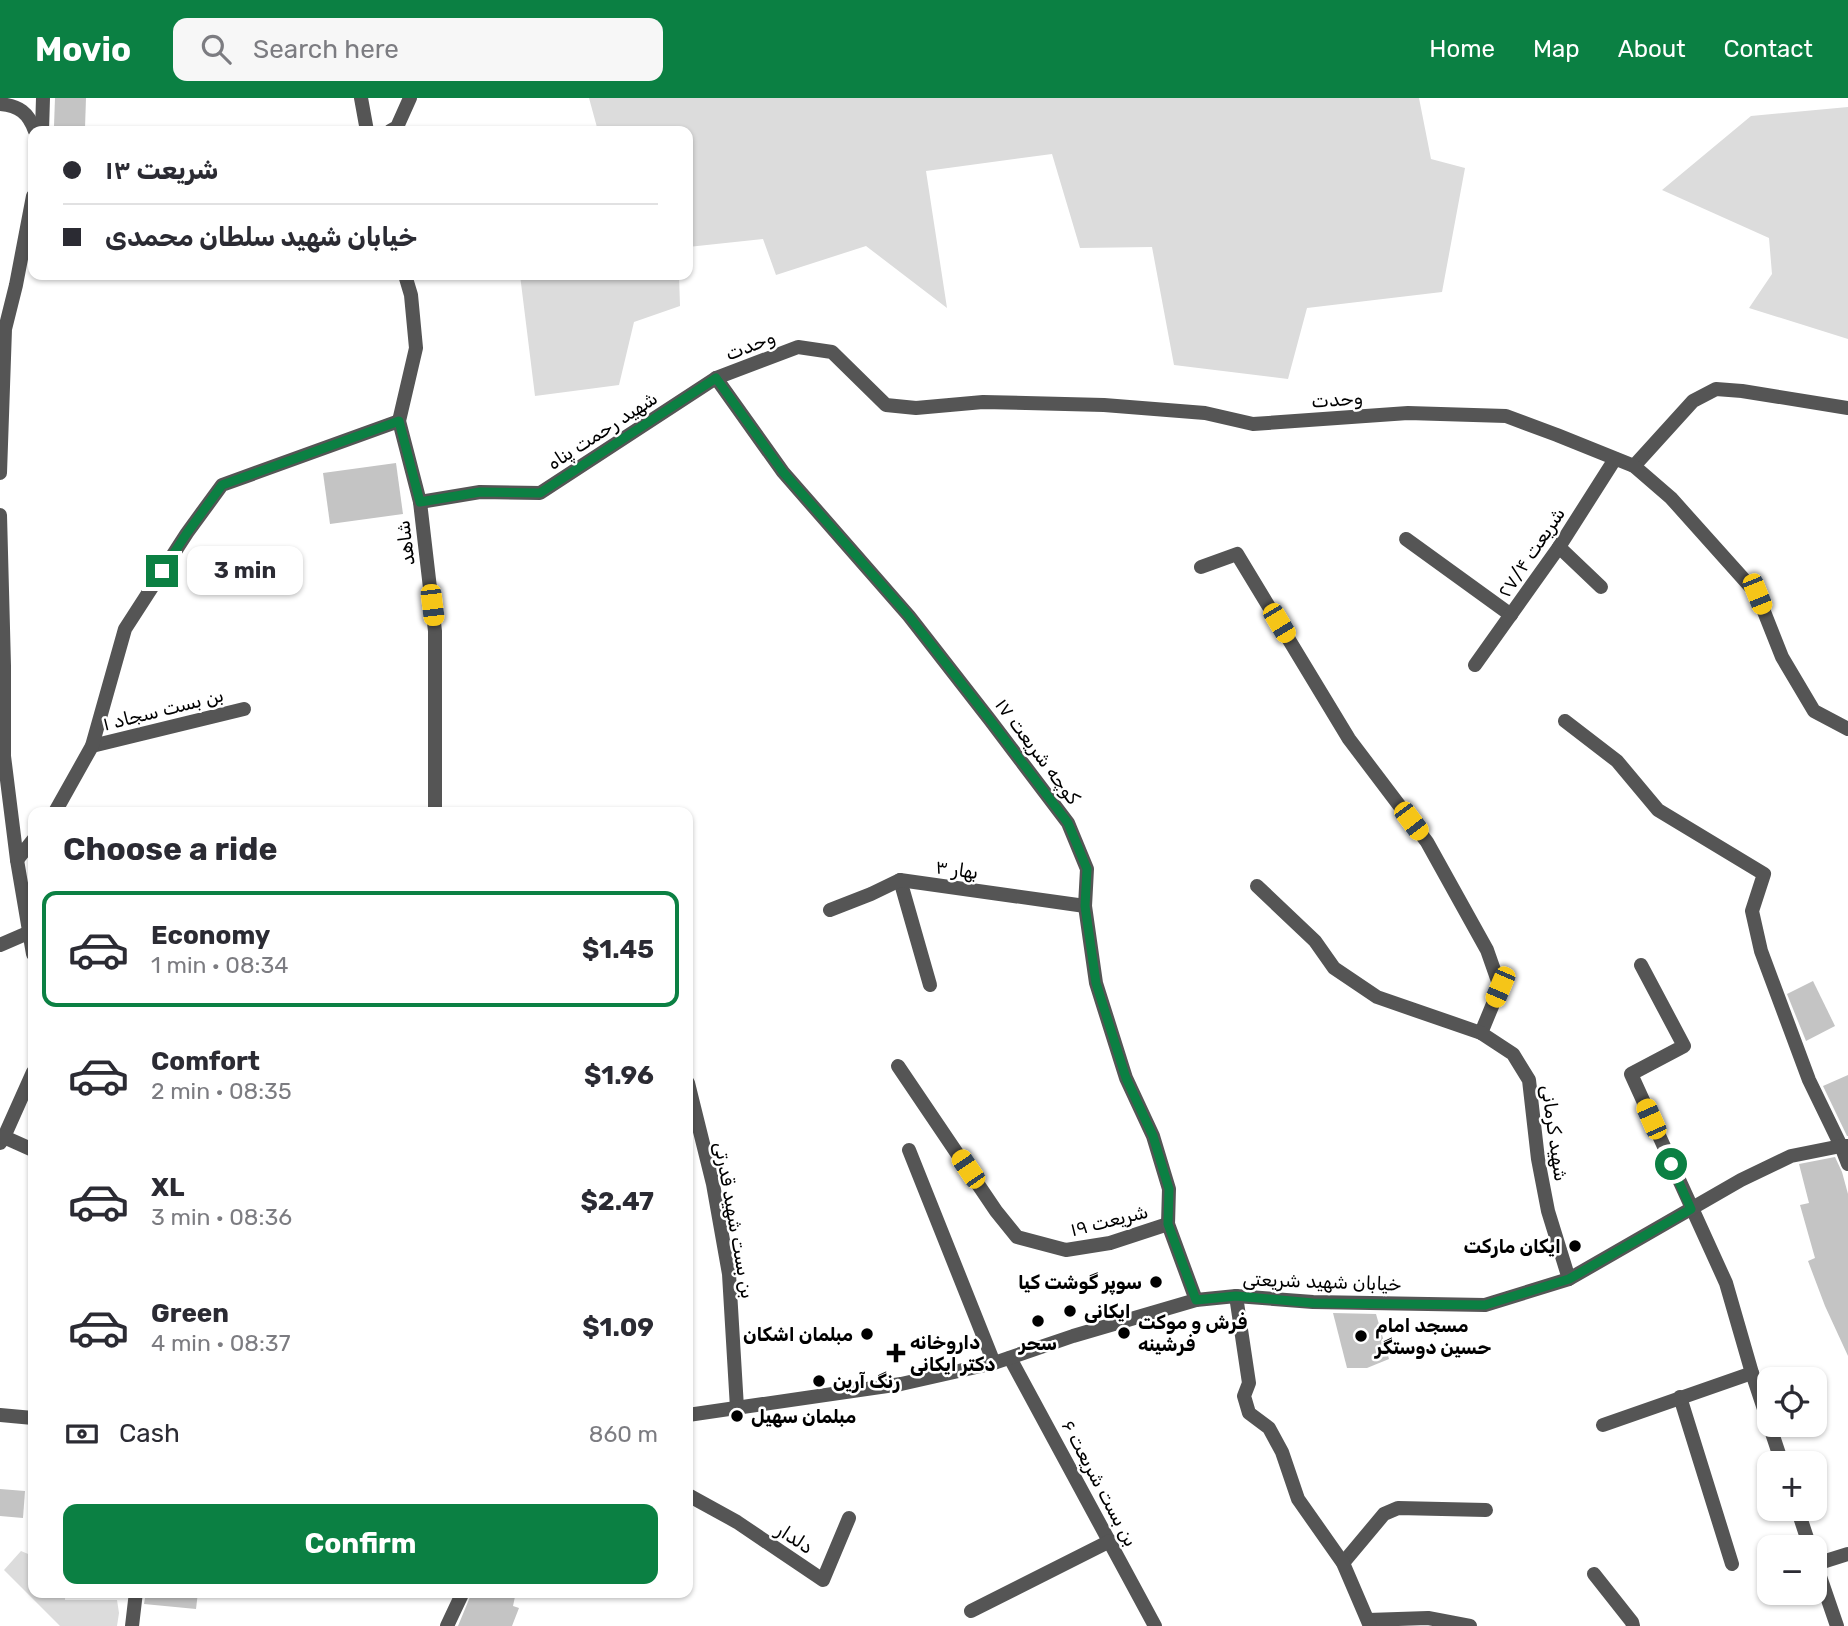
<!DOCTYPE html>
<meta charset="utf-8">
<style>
:root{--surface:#fff;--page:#f7f7f7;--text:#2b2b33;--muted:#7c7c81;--line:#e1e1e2;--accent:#0b8043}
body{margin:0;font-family:Rubik,"Noto Sans Arabic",sans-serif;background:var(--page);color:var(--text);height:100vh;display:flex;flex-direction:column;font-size:26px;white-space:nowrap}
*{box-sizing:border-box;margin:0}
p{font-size:23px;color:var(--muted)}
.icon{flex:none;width:38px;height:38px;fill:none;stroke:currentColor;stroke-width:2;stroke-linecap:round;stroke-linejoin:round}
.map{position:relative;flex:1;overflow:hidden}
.side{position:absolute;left:28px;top:709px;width:665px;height:791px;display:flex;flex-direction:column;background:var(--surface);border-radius:14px;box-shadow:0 2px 5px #0004}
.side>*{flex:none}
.banner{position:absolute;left:28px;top:28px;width:665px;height:154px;border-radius:14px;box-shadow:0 2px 5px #0004;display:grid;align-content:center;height:154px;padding:0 35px;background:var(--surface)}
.tools{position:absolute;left:1757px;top:1269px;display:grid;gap:14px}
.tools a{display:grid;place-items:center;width:70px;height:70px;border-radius:14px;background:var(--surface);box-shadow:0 2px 5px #0004;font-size:35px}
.end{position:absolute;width:32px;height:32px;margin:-16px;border:9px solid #0b8043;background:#fff;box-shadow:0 0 0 4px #fff}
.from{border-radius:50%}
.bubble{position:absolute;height:49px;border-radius:14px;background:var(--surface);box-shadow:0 2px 5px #0004;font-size:23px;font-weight:700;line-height:49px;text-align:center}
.car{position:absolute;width:21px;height:42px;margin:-21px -10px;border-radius:9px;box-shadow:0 0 5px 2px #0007;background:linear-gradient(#f5c518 24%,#345 0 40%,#f5c518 0 76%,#345 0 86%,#f5c518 0)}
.banner b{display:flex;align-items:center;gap:24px;height:66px;font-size:26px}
.banner b+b{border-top:2px solid var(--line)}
.banner i{width:18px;height:18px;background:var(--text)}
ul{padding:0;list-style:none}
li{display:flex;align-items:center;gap:21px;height:116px;margin:0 14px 10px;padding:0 21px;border:4px solid transparent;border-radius:14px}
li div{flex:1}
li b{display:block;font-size:26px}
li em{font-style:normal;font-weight:700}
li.on{border-color:var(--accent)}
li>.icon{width:63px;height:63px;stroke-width:1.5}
h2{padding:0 35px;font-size:32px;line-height:84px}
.pay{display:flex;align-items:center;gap:18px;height:77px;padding:0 35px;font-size:26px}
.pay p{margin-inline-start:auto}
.button{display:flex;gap:14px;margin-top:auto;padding:14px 35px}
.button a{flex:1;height:80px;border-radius:14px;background:var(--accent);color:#fff;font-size:28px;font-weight:700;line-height:80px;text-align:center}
header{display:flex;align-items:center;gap:42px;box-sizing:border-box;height:98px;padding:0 35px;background:var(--accent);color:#fff}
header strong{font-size:33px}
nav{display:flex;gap:38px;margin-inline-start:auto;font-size:24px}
.search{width:490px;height:63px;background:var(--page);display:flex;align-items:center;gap:18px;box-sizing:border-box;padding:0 24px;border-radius:14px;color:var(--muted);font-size:26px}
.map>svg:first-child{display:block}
</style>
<header>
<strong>Movio</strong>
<div class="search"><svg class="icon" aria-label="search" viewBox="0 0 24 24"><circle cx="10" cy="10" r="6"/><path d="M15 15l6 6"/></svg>Search here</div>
<nav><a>Home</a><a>Map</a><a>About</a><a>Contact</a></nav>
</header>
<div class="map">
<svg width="1848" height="1528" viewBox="0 0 1848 1528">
<rect width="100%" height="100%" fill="#fff"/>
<g fill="#dcdcdc">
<path d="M589,0H1419L1431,61L1465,70L1442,194L1307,210L1288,281L1174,267L1152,149L1080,150L1052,56L926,73L947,210L866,148L776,177L763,141L688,149V33H598Z"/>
<path d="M1848,9V241L1749,210L1772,176L1769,140L1662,92L1751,18Z"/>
<path d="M520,177H679L680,208L634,224L619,287L535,298Z"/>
<path d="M21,1453L33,1458V1494L65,1495V1502H117L119,1515L117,1528H60L4,1472Z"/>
</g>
<g fill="#c4c4c4">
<path d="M55,0H86L85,30L54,28Z"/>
<path d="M396,365L403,416L330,426L323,375Z"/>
<path d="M1813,883L1835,928L1806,943L1787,896Z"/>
<path d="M1848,977V1038H1847L1823,988Z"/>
<path d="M1835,1059L1842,1074L1848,1096V1258L1825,1208L1808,1163L1815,1160L1800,1107L1809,1105L1799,1066Z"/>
<path d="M1333,1215L1376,1216L1389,1261L1367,1270H1347Z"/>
<path d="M0,1391L25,1393L23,1420L0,1418Z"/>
<path d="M146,1494H198L196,1511L144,1506Z"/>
<path d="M472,1494H516L513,1508L519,1510L512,1528H458Z"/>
</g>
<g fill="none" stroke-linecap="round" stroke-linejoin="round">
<g stroke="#555" stroke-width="14">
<path d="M390,33L397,29L410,0"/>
<path d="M1634,368L1693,303L1716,291L1742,293L1848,310"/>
<path d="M1406,441L1511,517"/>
<path d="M1559,449L1601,489"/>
<path d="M1201,469L1237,456L1349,641L1427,744L1487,852L1500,889L1481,935"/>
<path d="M1475,567L1559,449L1615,361"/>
<path d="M1565,623L1617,663L1658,712L1764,776L1752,813L1761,853L1809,982L1841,1048L1848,1066"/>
<path d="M92,648L244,611"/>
<path d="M55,714L92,648L125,531L187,435L222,387L399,323"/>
<path d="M17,762L33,742"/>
<path d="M900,782L930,887"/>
<path d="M1257,788L1315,843L1334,870L1377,899L1481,935L1513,956L1529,982L1538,1061L1548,1113L1569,1181"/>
<path d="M830,812L871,796L900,782L1085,808"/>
<path d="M0,847L30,834"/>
<path d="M1641,867L1684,948L1631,976L1726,1185L1752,1275L1782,1365"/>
<path d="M898,968L996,1113L1017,1139L1066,1152L1110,1145L1168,1126"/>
<path d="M688,985L713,1086L729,1176L737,1310"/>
<path d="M0,1045L4,1039L33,1052"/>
<path d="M909,1052L994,1265"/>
<path d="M1010,1260L1155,1528"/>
<path d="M1680,1299L1732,1466"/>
<path d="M0,1317L33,1320"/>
<path d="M1603,1327L1752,1275"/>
<path d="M688,1397L737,1424L823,1482L849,1420"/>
<path d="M1797,1410L1810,1449"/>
<path d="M1815,1464L1837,1528"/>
<path d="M1343,1465L1384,1416L1398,1410L1486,1412"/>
<path d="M1816,1466L1848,1456"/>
<path d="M1594,1476L1632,1524L1633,1528"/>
<path d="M971,1513L1110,1443"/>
<path d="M1368,1522L1428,1520L1470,1528"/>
<path d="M132,1528L136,1494"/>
</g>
<g stroke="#555" stroke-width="14">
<path d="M361,0L367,33"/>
<path d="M0,6C19,8 28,14 35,33"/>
<path d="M42,33L43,0"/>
<path d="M405,177L411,197L416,250L399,323L420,404L435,533V714"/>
<path d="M716,280L783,374L909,518L990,622L1068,725L1087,771L1085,808L1096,885L1126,980L1153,1038L1169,1091L1168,1126L1196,1202"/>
<path d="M0,375L5,231L16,187L33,98"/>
<path d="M420,404L480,394L540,395L716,280L798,249L832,254L886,307L916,310L983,304L1104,307L1205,315L1253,326L1408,315L1506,318L1557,337L1634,368L1671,400L1757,496L1782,559L1814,613L1848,631"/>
<path d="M0,417L4,568V658L17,762L33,856"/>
<path d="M4,1039L33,974"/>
<path d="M1236,1198L1249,1285L1244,1298L1249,1315L1269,1330L1282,1354L1298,1401L1343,1465L1370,1528"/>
<path d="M688,1317L901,1286L994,1265L1073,1238L1196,1202L1236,1198L1313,1204L1485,1207L1569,1181L1741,1082L1791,1058L1841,1048H1848"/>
<path d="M447,1528L463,1494"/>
</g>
</g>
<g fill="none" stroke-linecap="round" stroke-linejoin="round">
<path stroke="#0b8043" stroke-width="9" d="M162,473L187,435L222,387L399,323L420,404L480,394L540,395L716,280L783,374L909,518L990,622L1068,725L1087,771L1085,808L1096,885L1126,980L1153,1038L1169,1091L1168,1126L1196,1202L1236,1198L1313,1205L1485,1207L1569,1181L1691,1111L1671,1066"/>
</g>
<g fill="#000" stroke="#fff" stroke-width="2.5">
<circle cx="1575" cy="1148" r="7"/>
<circle cx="1156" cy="1184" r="7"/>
<circle cx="1070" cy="1213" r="7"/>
<circle cx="1038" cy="1223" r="7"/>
<circle cx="1124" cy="1235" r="7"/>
<circle cx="867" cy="1236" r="7"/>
<circle cx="1361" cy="1238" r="7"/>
<path d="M892.5 1244.5h7v7h7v7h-7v7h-7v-7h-7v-7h7z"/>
<circle cx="819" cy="1283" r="7"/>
<circle cx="737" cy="1318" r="7"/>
</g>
<g text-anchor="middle" stroke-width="5" stroke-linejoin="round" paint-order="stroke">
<g font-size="19" fill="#000" stroke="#fff">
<text transform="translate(750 247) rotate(-21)" y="7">وحدت</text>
<text transform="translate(1337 301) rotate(-4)" y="7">وحدت</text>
<text transform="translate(602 332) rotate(-33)" y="7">شهید رحمت پناه</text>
<text transform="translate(405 445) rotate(-97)" y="7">شاهد</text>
<text transform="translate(1531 454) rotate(-56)" y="7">شریعت ۲۷/۴</text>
<text transform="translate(163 611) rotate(-14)" y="7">بن بست سجاد ۱</text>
<text transform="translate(1038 653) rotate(53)" y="7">کوچه شریعت ۱۷</text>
<text transform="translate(957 771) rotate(8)" y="7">بهار ۳</text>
<text transform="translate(1555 1035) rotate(82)" y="7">شهید کرمانی</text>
<text transform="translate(735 1122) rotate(80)" y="7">بن بست شهید قدرتی</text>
<text transform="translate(1109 1122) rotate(-14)" y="7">شریعت ۱۹</text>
<text transform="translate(1322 1183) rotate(2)" y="7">خیابان شهید شریعتی</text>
<text transform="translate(1100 1385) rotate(62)" y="7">بن بست شریعت ۶</text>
<text transform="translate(795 1440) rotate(33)" y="7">دلدار</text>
</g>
<g font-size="19" font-weight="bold" fill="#000" stroke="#fff" text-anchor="start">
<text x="1561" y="1155" text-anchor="end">ایکان مارکت</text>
<text x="1142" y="1191" text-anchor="end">سوپر گوشت کیا</text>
<text x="1084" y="1220">ایکانی</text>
<text x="1138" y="1231">فرش و موکت<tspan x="1138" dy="22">فرشینه</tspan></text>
<text x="1375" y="1234">مسجد امام<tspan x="1375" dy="22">حسین دوستگر</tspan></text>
<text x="853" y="1243" text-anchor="end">مبلمان اشکان</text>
<text x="910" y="1251">داروخانه<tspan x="910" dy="22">دکتر ایکانی</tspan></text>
<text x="1038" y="1252" text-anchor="middle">سحر</text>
<text x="833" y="1290">رنگ آرین</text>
<text x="751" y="1325">مبلمان سهیل</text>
</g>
</g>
</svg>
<div class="tools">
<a><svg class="icon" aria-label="locate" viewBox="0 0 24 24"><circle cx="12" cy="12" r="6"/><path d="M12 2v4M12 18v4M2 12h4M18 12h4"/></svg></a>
<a>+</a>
<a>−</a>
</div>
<i class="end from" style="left:1671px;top:1066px"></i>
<i class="end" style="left:162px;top:473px"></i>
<div class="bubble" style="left:187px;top:448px;width:116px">3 min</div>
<i class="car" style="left:1757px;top:496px;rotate:158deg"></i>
<i class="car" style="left:432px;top:507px;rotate:173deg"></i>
<i class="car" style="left:1279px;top:525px;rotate:149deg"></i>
<i class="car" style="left:1411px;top:723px;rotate:143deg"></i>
<i class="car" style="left:1500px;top:889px;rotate:203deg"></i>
<i class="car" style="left:1651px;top:1021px;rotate:336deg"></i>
<i class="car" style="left:968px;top:1071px;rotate:326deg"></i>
<div class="banner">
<b><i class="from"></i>شریعت ۱۳</b>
<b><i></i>خیابان شهید سلطان محمدی</b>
</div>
<section class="side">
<h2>Choose a ride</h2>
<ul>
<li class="on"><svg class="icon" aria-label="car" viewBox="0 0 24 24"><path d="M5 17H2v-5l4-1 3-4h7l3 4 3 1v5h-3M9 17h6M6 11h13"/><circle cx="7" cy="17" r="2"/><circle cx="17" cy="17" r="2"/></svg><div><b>Economy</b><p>1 min · 08:34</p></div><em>$1.45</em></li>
<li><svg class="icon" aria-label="car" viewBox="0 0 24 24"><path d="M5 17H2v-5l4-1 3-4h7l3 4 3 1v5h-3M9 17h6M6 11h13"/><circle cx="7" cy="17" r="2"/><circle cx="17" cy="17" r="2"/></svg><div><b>Comfort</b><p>2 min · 08:35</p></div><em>$1.96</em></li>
<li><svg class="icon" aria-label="car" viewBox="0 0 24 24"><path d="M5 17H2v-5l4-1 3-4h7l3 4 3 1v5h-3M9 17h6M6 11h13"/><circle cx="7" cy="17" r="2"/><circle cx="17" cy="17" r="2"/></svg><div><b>XL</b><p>3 min · 08:36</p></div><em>$2.47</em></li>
<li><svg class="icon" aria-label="car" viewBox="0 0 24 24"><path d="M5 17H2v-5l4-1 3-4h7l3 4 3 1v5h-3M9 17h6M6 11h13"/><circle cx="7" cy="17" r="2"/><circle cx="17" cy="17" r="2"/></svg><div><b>Green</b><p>4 min · 08:37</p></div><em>$1.09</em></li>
</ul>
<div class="pay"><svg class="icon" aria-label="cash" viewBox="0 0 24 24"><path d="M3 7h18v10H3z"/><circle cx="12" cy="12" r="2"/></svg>Cash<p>860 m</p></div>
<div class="button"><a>Confirm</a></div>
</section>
</div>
